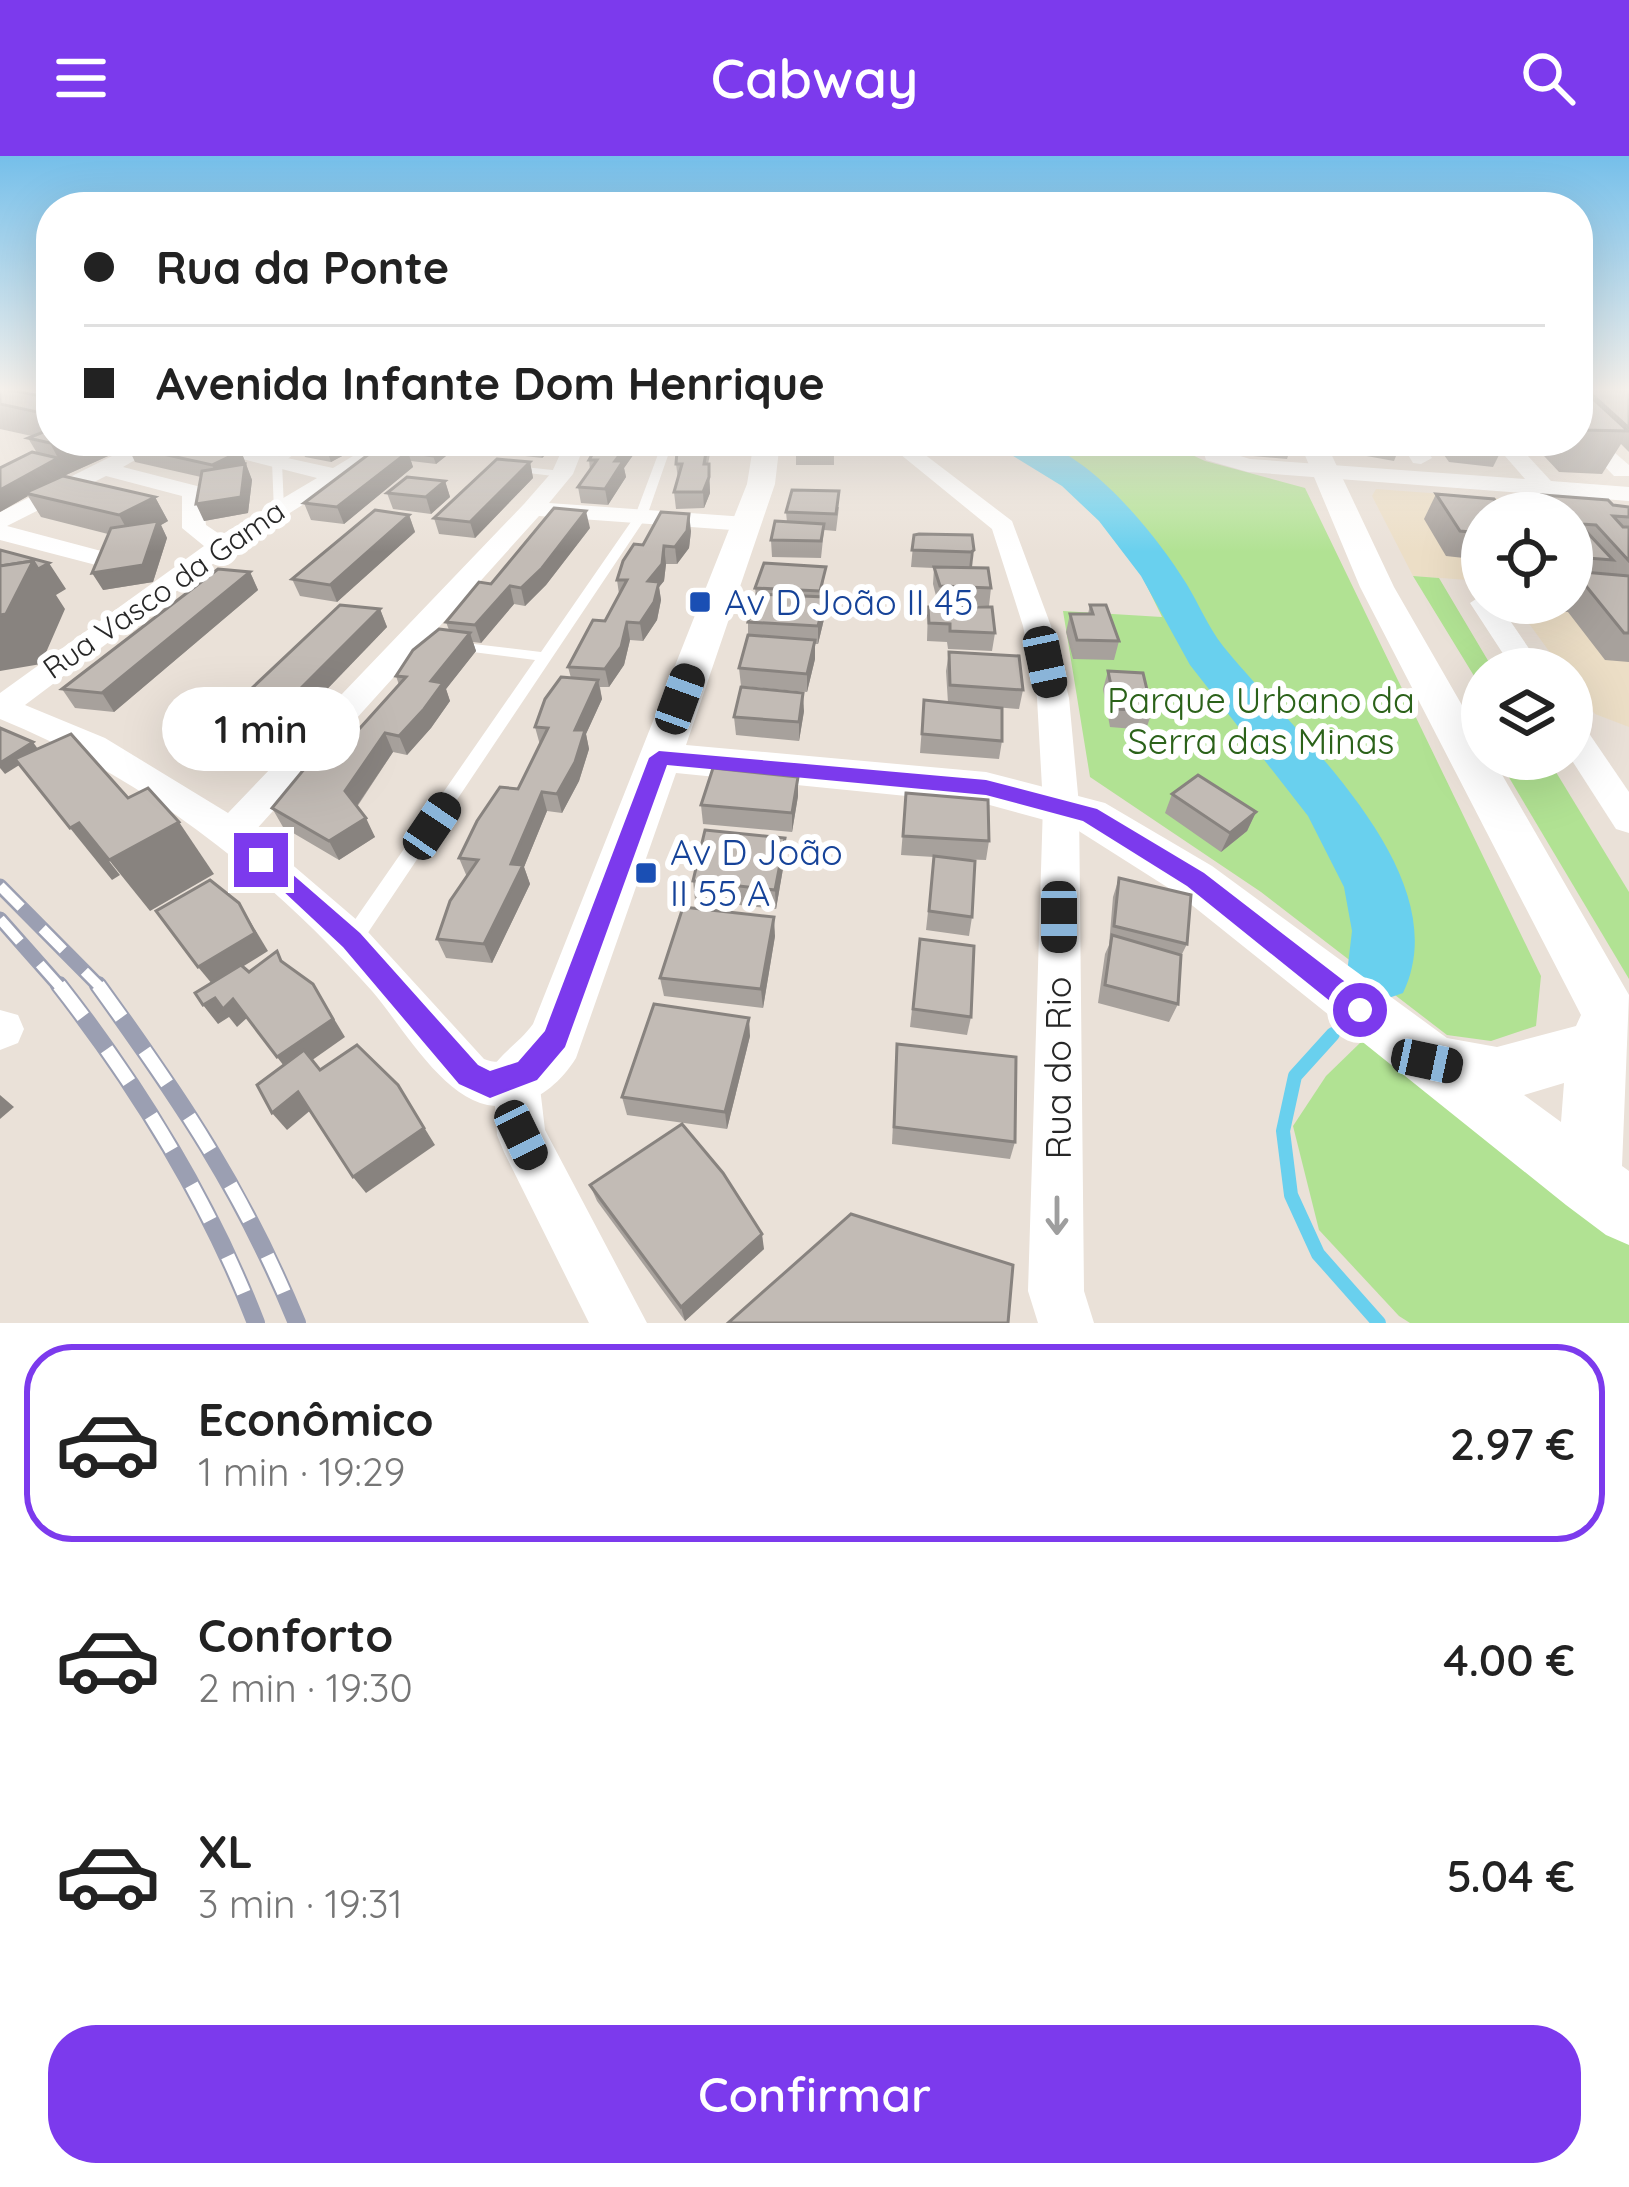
<!DOCTYPE html>
<html lang="pt">
<meta charset="utf-8">
<style>
:root{--surface:#fff;--page:#f2f2f2;--text:#222;--muted:#767676;--line:#e0e0e0;--accent:#7c3aed}
body{margin:0;font-family:Quicksand,sans-serif;background:var(--page);color:var(--text);height:100vh;display:flex;flex-direction:column;font-size:45px;white-space:nowrap}
*{box-sizing:border-box;margin:0}
p{font-size:39px;color:var(--muted)}
.icon{flex:none;width:66px;height:66px;fill:none;stroke:currentColor;stroke-width:2;stroke-linecap:round;stroke-linejoin:round}
.map{position:relative;height:1167px;overflow:hidden}
.sheet{display:flex;flex-direction:column;background:var(--surface);flex:1}
.sheet>*{flex:none}
.hud{position:absolute;left:36px;top:36px;width:1557px;height:264px;border-radius:48px;box-shadow:0 12px 48px #0002;display:grid;align-content:center;height:264px;padding:0 48px;background:var(--surface)}
.controls{position:absolute;left:1461px;top:336px;display:grid;gap:24px}
.controls a{display:grid;place-items:center;width:132px;height:132px;border-radius:50%;background:var(--surface);box-shadow:0 12px 48px #0002;font-size:60px}
.end{position:absolute;width:54px;height:54px;margin:-27px;border:15px solid #7c3aed;background:#fff;box-shadow:0 0 0 6px #fff}
.from{border-radius:50%}
.bubble{position:absolute;height:84px;border-radius:42px;background:var(--surface);box-shadow:0 12px 48px #0002;font-size:39px;font-weight:600;line-height:84px;text-align:center}
.car{position:absolute;width:36px;height:72px;margin:-36px -18px;border-radius:15px;box-shadow:0 0 9px 3px #0007;background:linear-gradient(#222 24%,#8ab4d8 0 40%,#222 0 76%,#8ab4d8 0 86%,#222 0)}
.hud b{display:flex;align-items:center;gap:42px;height:114px;font-size:45px}
.hud b+b{border-top:3px solid var(--line)}
.hud i{width:30px;height:30px;background:var(--text)}
ul{padding:21px 0 0;list-style:none}
li{display:flex;align-items:center;gap:36px;height:198px;margin:0 24px 18px;padding:0 24px;border:6px solid transparent;border-radius:48px}
li div{flex:1}
li b{display:block;font-size:45px}
li em{font-style:normal;font-weight:600}
li.on{border-color:var(--accent)}
li>.icon{width:108px;height:108px;stroke-width:1.5}
.primary-button{display:flex;gap:24px;margin-top:auto;padding:24px 48px}
.primary-button a{flex:1;height:138px;border-radius:48px;background:var(--accent);color:#fff;font-size:48px;font-weight:600;line-height:138px;text-align:center}
header{display:flex;justify-content:space-between;align-items:center;height:156px;padding:0 48px;background:var(--accent);color:#fff;font-size:54px;font-weight:600}
.map>svg:first-child{display:block}
</style>
<header><svg class="icon" aria-label="menu" viewBox="0 0 24 24"><path d="M4 6h16M4 12h16M4 18h16"/></svg>Cabway<svg class="icon" aria-label="search" viewBox="0 0 24 24"><circle cx="10" cy="10" r="6"/><path d="M15 15l6 6"/></svg></header>
<div class="map">
<svg width="1629" height="1167" viewBox="0 0 1629 1167">
<rect width="100%" height="100%" fill="#eae1d8"/>
<path fill="#ecdec6" d="M1376,333L1629,352V571L1595,558L1572,527V513H1562L1514,447H1572V357H1482V425L1413,420L1372,340Z"/>
<g fill="#b1e293">
<path d="M993,285H1162L1205,305L1305,332L1541,820L1536,870L1491,885L1447,879L1261,736L1090,621L1063,455L1162,461L1125,385L1076,326Z"/>
<path d="M1413,420L1439,422L1493,513H1482V533Z"/>
<path d="M1498,603H1548L1629,736V823Z"/>
<path d="M1362,885L1629,1084V1167H1410L1399,1160L1319,1074L1293,970L1326,920Z"/>
</g>
<g fill="none" stroke-linecap="round" stroke-linejoin="round">
<path stroke="#69d0ee" stroke-width="14" d="M1333,878L1295,920L1283,975L1291,1039L1318,1098L1379,1167"/>
<path fill="#69d0ee" fill-rule="evenodd" d="M989,285C1003,285 1021,282 1035,285C1092,299 1156,379 1186,427C1199,448 1208,471 1223,490C1290,574 1461,716 1403,837L1380,845L1357,837L1347,817L1352,775L1344,731L1308,660L1190,509L1141,420L1099,365L1062,330Z"/>
<g fill="#fff" fill-rule="evenodd">
<path d="M300,285H312L282,307L284,352L274,355L272,306Z"/>
<path d="M663,285H673L647,360L359,790L352,793L345,790L342,784L345,778L535,504L457,494L450,490L457,486L541,496L635,360Z"/>
<path d="M515,310L562,315L568,318L562,321L511,315V311Z"/>
</g>
<g fill="#fff" fill-rule="evenodd">
<path d="M30,232H51V237L0,256V243Z"/>
<path d="M1578,265L1629,309V320H1614L1578,283Z"/>
<path d="M142,285H168L123,311L201,331L206,369L221,379L317,322L172,285H210L333,312L378,285H403L230,395L25,549L105,582L228,657L524,348L552,316L566,285H586L573,318L549,347L746,361L758,368L746,375L539,360L254,676L358,765L484,903C499,910 515,901 533,907L539,923L545,974L647,1167H589L504,996L497,979L495,950C445,947 403,871 372,835C267,717 146,623 0,563V537L204,390L182,372V340L106,320L7,370L105,396L109,401L105,406L96,409L0,384V356Z"/>
<path d="M884,285H907L1012,365L1051,470L1069,542L1079,649L1084,1135L1094,1167H1038L1028,1135L1043,649L1037,542L1023,470L992,373Z"/>
<path d="M1200,285H1220L1224,295L1250,303L1525,323L1492,285H1514L1551,325L1629,331V345L1248,316L1206,304Z"/>
<path d="M1400,285H1420L1432,302L1421,308L1413,307Z"/>
<path d="M1482,439V447H1498L1543,513H1513L1470,447Z"/>
<path d="M1572,567L1584,570L1629,636V677L1616,673L1571,603Z"/>
<path d="M0,854L18,859L24,873L18,887L0,894Z"/>
</g>
<path fill="#fff" fill-rule="evenodd" d="M754,285H780L775,328L686,589L986,616L1105,647L1212,710L1447,882L1497,891L1576,870L1581,859L1360,431L1299,285H1325L1394,431L1482,584V603H1493L1629,839L1622,1010L1629,1015V1089L1606,1079L1566,1049L1178,738L1074,672L986,648L676,617L576,902C561,926 543,940 516,951L495,943L486,923C497,898 518,889 533,868L747,328ZM1564,927L1561,966L1524,939Z"/>
<defs>
<g id="rail-far1">
<path d="M0,730L101,832"/>
<path d="M0,763L61,832"/>
</g>
<g id="rail">
<path d="M59,829C138,930 210,1047 256,1167"/>
<path d="M98,829C181,944 243,1035 297,1167"/>
</g>
</defs>
<use href="#rail-far1" stroke="#9b9fb2" stroke-width="15"/>
<use href="#rail" stroke="#9b9fb2" stroke-width="18"/>
<use href="#rail-far1" stroke="#fff" stroke-width="10" stroke-dasharray="30" stroke-linecap="butt"/>
<use href="#rail" stroke="#fff" stroke-width="14" stroke-dasharray="40" stroke-linecap="butt"/>
</g>
<g fill="#a7a19c">
<path d="M0,232H27L18,235L39,240L34,232H51V285L136,286L241,295L252,324L248,357L204,365L201,321L135,306L128,291L64,320L155,341L168,365L161,369L167,382L153,426L103,434L108,378L41,361L28,340L0,356L37,297L28,282L32,280L0,273Z"/>
<path d="M1578,232H1625L1629,236V296L1621,288L1602,318L1559,316L1530,285H1578Z"/>
<path d="M227,285H299L278,296Z"/>
<path d="M299,285H370L331,306L305,301Z"/>
<path d="M480,285H552L554,291L542,302L483,295Z"/>
<path d="M600,285H643L624,312L626,321L608,349L581,347L578,331L590,314L589,304Z"/>
<path d="M681,285H720L719,298H710L708,308L710,337L704,352L676,353L674,336L678,323L676,308Z"/>
<path d="M834,285V309H796V293Z"/>
<path d="M1238,285H1293L1287,303L1242,299Z"/>
<path d="M1344,285H1402L1394,305L1350,297Z"/>
<path d="M1434,285H1493L1501,295L1493,311L1449,306Z"/>
<path d="M377,292L446,300L436,308L411,305L413,311L344,368L311,364L304,347Z"/>
<path d="M530,306L533,322L475,382L439,378L434,362Z"/>
<path d="M445,325L450,341L431,358L393,353L387,337Z"/>
<path d="M1436,338L1482,357V404L1446,400L1424,363Z"/>
<path d="M1543,339L1629,351V506L1605,504L1568,456L1540,454L1535,447H1572V357H1514L1522,343L1540,344Z"/>
<path d="M839,351L836,375L824,374L821,402L772,401L771,384L787,366L786,356Z"/>
<path d="M409,359L415,376L337,446L300,440L292,423Z"/>
<path d="M590,372L546,429L525,450L514,448L481,487L473,486L476,495L446,533L450,545L431,572L407,599L393,596L357,651L375,681L339,704L283,671L272,652L360,572L399,529L396,520L449,474L446,466L491,428Z"/>
<path d="M691,375L689,392L677,408H666L664,425L659,431L661,444L657,464L643,485L630,484L624,509L609,531H600L602,543L586,578L589,593L579,625L562,657L547,655L524,711L530,728L492,807L446,802L437,783L467,721L459,702L518,633L540,589L535,571L571,522L568,511L605,465L619,438L617,424L643,389Z"/>
<path d="M914,379H972V411L991,432L989,450L938,448L933,428L934,412L911,411Z"/>
<path d="M826,411L821,441L825,459L818,488H815V503L807,536L741,530L739,512L748,479V466L756,440L755,432Z"/>
<path d="M250,416L258,434L114,556L75,552L62,533Z"/>
<path d="M1090,449L1119,485L1114,504L1073,503L1066,476L1070,458H1088Z"/>
<path d="M928,451L995,477L992,495L948,493L947,486L927,485Z"/>
<path d="M380,453L387,471L256,607L211,601L199,582Z"/>
<path d="M949,496L1023,534L1019,553L982,550L1002,585L999,603L920,597L924,544L948,547L946,515Z"/>
<path d="M1108,515L1152,555L1146,574L1110,571L1103,533Z"/>
<path d="M804,555L799,585L736,579L734,561Z"/>
<path d="M906,637L989,685L986,704L958,703L972,761L969,780L926,774L934,701L901,699Z"/>
<path d="M1172,638L1256,656L1247,675L1221,696L1165,657Z"/>
<path d="M798,640L792,676L703,668L701,649Z"/>
<path d="M785,701L776,753L695,744L693,725Z"/>
<path d="M1119,722L1187,788L1180,802L1178,848L1169,866L1098,847L1105,798L1109,789L1113,741Z"/>
<path d="M775,780L763,852L664,840L660,822Z"/>
<path d="M920,783L971,861L967,879L910,871Z"/>
<path d="M750,880L727,973L627,959L622,941Z"/>
<path d="M897,888L1015,986L1010,1003L892,988Z"/>
<path d="M590,1029L764,1093L685,1165L597,1045Z"/>
</g>
<g fill="#88837f">
<path d="M55,285H136L137,287L68,318L31,338L25,337L28,340L0,356V334L58,302L50,287Z"/>
<path d="M274,285H299L278,296Z"/>
<path d="M336,285H370L331,306L326,291Z"/>
<path d="M540,285H552L554,291L542,302L538,286Z"/>
<path d="M630,285H643L624,312L626,321L608,349L605,333L615,305Z"/>
<path d="M443,292L446,300L436,308L433,300Z"/>
<path d="M241,295L252,324L248,357L204,365L196,348L219,325L212,309Z"/>
<path d="M408,296L413,311L344,368L337,351Z"/>
<path d="M530,306L533,322L475,382L470,366Z"/>
<path d="M709,308L710,337L704,352L703,336Z"/>
<path d="M445,325L450,341L431,358L426,341Z"/>
<path d="M155,341L168,365L161,369L167,382L153,426L103,434L92,417L133,384L119,359Z"/>
<path d="M586,355L590,372L546,429L525,450L521,432Z"/>
<path d="M689,358L691,375L689,392L677,408L675,391Z"/>
<path d="M409,359L415,376L337,446L330,429Z"/>
<path d="M664,390L666,408L664,425L659,431L661,444L657,464L643,485L640,467L648,425Z"/>
<path d="M974,394L972,411L969,413L971,396Z"/>
<path d="M33,405L49,407L66,433L56,439L65,453L41,508L0,515V459Z"/>
<path d="M250,416L258,434L114,556L102,537Z"/>
<path d="M510,430L514,448L481,487L475,469Z"/>
<path d="M825,441V459L818,488V470Z"/>
<path d="M380,453L387,471L256,607L245,588Z"/>
<path d="M627,466L630,484L624,509L609,531L605,513Z"/>
<path d="M470,477L476,495L446,533L450,545L431,572L407,599L399,580L431,525Z"/>
<path d="M815,484V503L807,536V518Z"/>
<path d="M598,524L602,543L586,578L589,593L579,625L562,657L557,638L575,574Z"/>
<path d="M803,537L804,555L799,585V566Z"/>
<path d="M385,577L393,596L354,654L345,635Z"/>
<path d="M33,586L40,596L5,618L0,612V607Z"/>
<path d="M798,621V640L792,676V657Z"/>
<path d="M542,636L547,655L524,711L530,728L492,807L484,788L511,708Z"/>
<path d="M1256,656L1247,675L1221,696L1230,677Z"/>
<path d="M366,662L375,681L339,704L329,685Z"/>
<path d="M179,666L214,718L150,755L109,704Z"/>
<path d="M79,667L120,719L112,724L70,672Z"/>
<path d="M785,682V701L776,753L775,734Z"/>
<path d="M239,747L268,795L213,829L198,811Z"/>
<path d="M774,761L775,780L763,852L761,833Z"/>
<path d="M313,828L345,881L291,919L277,901Z"/>
<path d="M215,842L233,843L248,861L237,871L229,861L218,868L203,849Z"/>
<path d="M749,862L750,880L727,973L725,956Z"/>
<path d="M398,929L435,989L366,1037L353,1021Z"/>
<path d="M298,936L312,953L287,974L272,957Z"/>
<path d="M0,939L14,951L0,963Z"/>
<path d="M762,1078L764,1093L685,1165L681,1151Z"/>
</g>
<g fill="#c2bbb5" stroke="#88837f" stroke-width="3">
<path d="M0,232L51,242V259L0,248Z"/>
<path d="M1578,232H1581L1628,275L1584,274L1578,268Z"/>
<path d="M1585,232H1625L1629,236V272Z"/>
<path d="M51,273V285H55L50,287L28,282Z"/>
<path d="M138,285H197L241,295L212,309L127,290Z"/>
<path d="M299,285H336L326,291Z"/>
<path d="M600,285H630L615,305H623L605,333L578,331L597,304H589Z"/>
<path d="M681,285H708L704,308H709V321L703,336H674L682,308H676L677,295Z"/>
<path d="M797,285H834L835,293H796Z"/>
<path d="M1453,285H1493L1501,295L1457,290Z"/>
<path d="M402,287L443,292L433,300L393,294Z"/>
<path d="M377,292L408,296L337,351L304,347Z"/>
<path d="M32,296L58,302L0,334V312Z"/>
<path d="M497,303L530,306L470,366L434,362Z"/>
<path d="M245,308L241,341L196,348L202,315Z"/>
<path d="M63,320L155,341L119,359L25,337Z"/>
<path d="M407,321L445,325L426,341L387,337Z"/>
<path d="M792,334L839,335L836,358L786,356Z"/>
<path d="M1436,338L1494,343L1504,357H1482V377L1460,375Z"/>
<path d="M1543,339L1608,344L1613,349L1629,351V361L1613,360L1623,371H1629V405L1596,369L1581,368L1572,357L1532,354L1522,343L1548,345Z"/>
<path d="M554,352L586,355L542,412L521,432L510,430L475,469L446,466L479,426L491,428Z"/>
<path d="M375,354L409,359L330,429L292,423Z"/>
<path d="M661,356L689,358L687,375L675,391L664,390L662,408L648,425L659,426L654,446L640,467L627,466L621,491L605,513L568,511L593,464L605,465L627,424H617L623,405L634,388L643,389Z"/>
<path d="M158,365L143,409L92,417L111,372Z"/>
<path d="M775,365L824,368L821,385L771,384Z"/>
<path d="M1572,372L1584,373L1613,404L1574,401L1572,398Z"/>
<path d="M919,378L972,379L974,394L971,396L912,394L914,379Z"/>
<path d="M0,394L49,407L38,413L33,405L0,410Z"/>
<path d="M33,405L6,458L0,459V410Z"/>
<path d="M764,407L826,411L820,435L755,432Z"/>
<path d="M934,411L988,412L991,432L940,430Z"/>
<path d="M218,413L250,416L102,537L62,533Z"/>
<path d="M1572,415L1629,420V477H1624L1586,430L1572,429Z"/>
<path d="M757,438L825,441L818,470L748,466Z"/>
<path d="M340,449L380,453L245,588L199,582Z"/>
<path d="M1090,449H1106L1119,485L1077,484L1070,458H1093Z"/>
<path d="M928,451H992L995,477L950,475V468L929,467Z"/>
<path d="M439,473L470,477L431,525L443,527L424,553L399,580L385,577L345,635L366,662L329,685L272,652L305,612L350,570L360,572L406,521L396,520L413,494Z"/>
<path d="M748,479L815,484L807,518L739,512Z"/>
<path d="M949,496L1019,500L1023,534L950,529Z"/>
<path d="M1108,515L1143,517L1152,555L1116,553Z"/>
<path d="M561,521L598,524L575,574H585L575,606L557,638L542,636L511,708L523,709L484,788L437,783L450,745L478,704L459,702L477,665L500,631L518,633L548,572L535,571L545,543Z"/>
<path d="M741,531L803,537L799,566L734,561Z"/>
<path d="M924,544L1002,552V585L922,578Z"/>
<path d="M0,572L33,586L0,607Z"/>
<path d="M71,578L128,642L148,632L179,666L109,704L79,667L70,672L15,603Z"/>
<path d="M713,612L798,621L792,657L701,649Z"/>
<path d="M1198,619L1256,656L1230,677L1172,638Z"/>
<path d="M906,637L988,644L989,685L903,680Z"/>
<path d="M705,674L785,682L775,734L693,725Z"/>
<path d="M934,700L975,705L972,761L929,755Z"/>
<path d="M1119,722L1191,739L1187,788L1114,770Z"/>
<path d="M210,724L239,747L255,777L198,811L156,755Z"/>
<path d="M683,751L774,761L761,833L660,822Z"/>
<path d="M1112,779L1181,799L1178,848L1105,829Z"/>
<path d="M920,783L974,790L971,861L913,853Z"/>
<path d="M277,795L281,805L313,828L333,863L277,901L233,843L223,853L215,842L203,849L195,837L241,809L249,816Z"/>
<path d="M654,848L749,862L725,956L622,941Z"/>
<path d="M897,888L1016,901L1015,986L894,971Z"/>
<path d="M357,889L398,929L424,972L353,1021L298,936L272,957L257,929L304,894L320,914Z"/>
<path d="M682,968L723,1017L762,1078L681,1151L590,1029Z"/>
<path d="M851,1058L1013,1109L1008,1167H728Z"/>
</g>
<defs><path id="oneway-shaft" d="M-6 0H5M1.5-3L5.5 0L1.5 3" fill="none" stroke-width="1.6" stroke-linecap="round" stroke-linejoin="round" transform="scale(3)"/></defs>
<use stroke="#9e9e9e" href="#oneway-shaft" transform="translate(1057 1060) rotate(90)"/>
<linearGradient id="sky" x2="0" y2="1"><stop stop-color="#75bfea"/><stop offset="0.59" stop-color="#f6f2ed"/><stop offset="1" stop-color="#f6f2ed" stop-opacity="0"/></linearGradient>
<rect width="1629" height="396" fill="url(#sky)"/>
<path fill="#7c3aed" d="M659,595L986,624L1097,653L1204,717L1370,845L1373,854L1360,865L1351,862L1187,730L1083,665L986,639L667,609L565,891L537,924L490,942L459,928L343,791L250,704L253,698H269L360,777L478,909L490,915L518,906L545,875L649,602Z"/>
<g fill="#1a4fb4" stroke="#fff" stroke-width="4.5">
<rect x="688" y="434" width="24" height="24" rx="6"/>
<rect x="634" y="705" width="24" height="24" rx="6"/>
</g>
<g text-anchor="middle" stroke-width="12" stroke-linejoin="round" paint-order="stroke">
<g font-size="30" fill="#272727" stroke="#fff">
<text transform="translate(164 434) rotate(-35)" y="10">Rua Vasco da Gama</text>
</g>
<g font-size="36" fill="#164399" stroke="#fff" text-anchor="start">
<text x="724" y="459">Av D João II 45</text>
<text x="670" y="709">Av D João<tspan x="670" dy="41">II 55 A</tspan></text>
</g>
<g font-size="36" fill="#2b6219" stroke="#fff">
<text x="1261" y="557">Parque Urbano da<tspan x="1261" dy="41">Serra das Minas</tspan></text>
</g>
<g font-size="36" fill="#272727" stroke="#fff">
<text transform="translate(1058 912) rotate(-90)" y="13">Rua do Rio</text>
</g>
</g>
</svg>
<div class="controls">
<a><svg class="icon" aria-label="locate" viewBox="0 0 24 24"><circle cx="12" cy="12" r="6"/><path d="M12 2v4M12 18v4M2 12h4M18 12h4"/></svg></a>
<a><svg class="icon" aria-label="layers" viewBox="0 0 24 24"><path d="M12 4l9 5-9 5-9-5zM3 14l9 5 9-5"/></svg></a>
</div>
<i class="end from" style="left:1360px;top:854px"></i>
<i class="end" style="left:261px;top:704px"></i>
<div class="bubble" style="left:162px;top:531px;width:198px">1 min</div>
<i class="car" style="left:1045px;top:506px;rotate:168deg"></i>
<i class="car" style="left:680px;top:543px;rotate:20deg"></i>
<i class="car" style="left:432px;top:670px;rotate:34deg"></i>
<i class="car" style="left:1059px;top:761px;rotate:180deg"></i>
<i class="car" style="left:1427px;top:905px;rotate:102deg"></i>
<i class="car" style="left:521px;top:979px;rotate:154deg"></i>
<div class="hud">
<b><i class="from"></i>Rua da Ponte</b>
<b><i></i>Avenida Infante Dom Henrique</b>
</div>
</div>
<section class="sheet">
<ul>
<li class="on"><svg class="icon" aria-label="car" viewBox="0 0 24 24"><path d="M5 17H2v-5l4-1 3-4h7l3 4 3 1v5h-3M9 17h6M6 11h13"/><circle cx="7" cy="17" r="2"/><circle cx="17" cy="17" r="2"/></svg><div><b>Econômico</b><p>1 min · 19:29</p></div><em>2.97 €</em></li>
<li><svg class="icon" aria-label="car" viewBox="0 0 24 24"><path d="M5 17H2v-5l4-1 3-4h7l3 4 3 1v5h-3M9 17h6M6 11h13"/><circle cx="7" cy="17" r="2"/><circle cx="17" cy="17" r="2"/></svg><div><b>Conforto</b><p>2 min · 19:30</p></div><em>4.00 €</em></li>
<li><svg class="icon" aria-label="car" viewBox="0 0 24 24"><path d="M5 17H2v-5l4-1 3-4h7l3 4 3 1v5h-3M9 17h6M6 11h13"/><circle cx="7" cy="17" r="2"/><circle cx="17" cy="17" r="2"/></svg><div><b>XL</b><p>3 min · 19:31</p></div><em>5.04 €</em></li>
</ul>
<div class="primary-button"><a>Confirmar</a></div>
</section>
